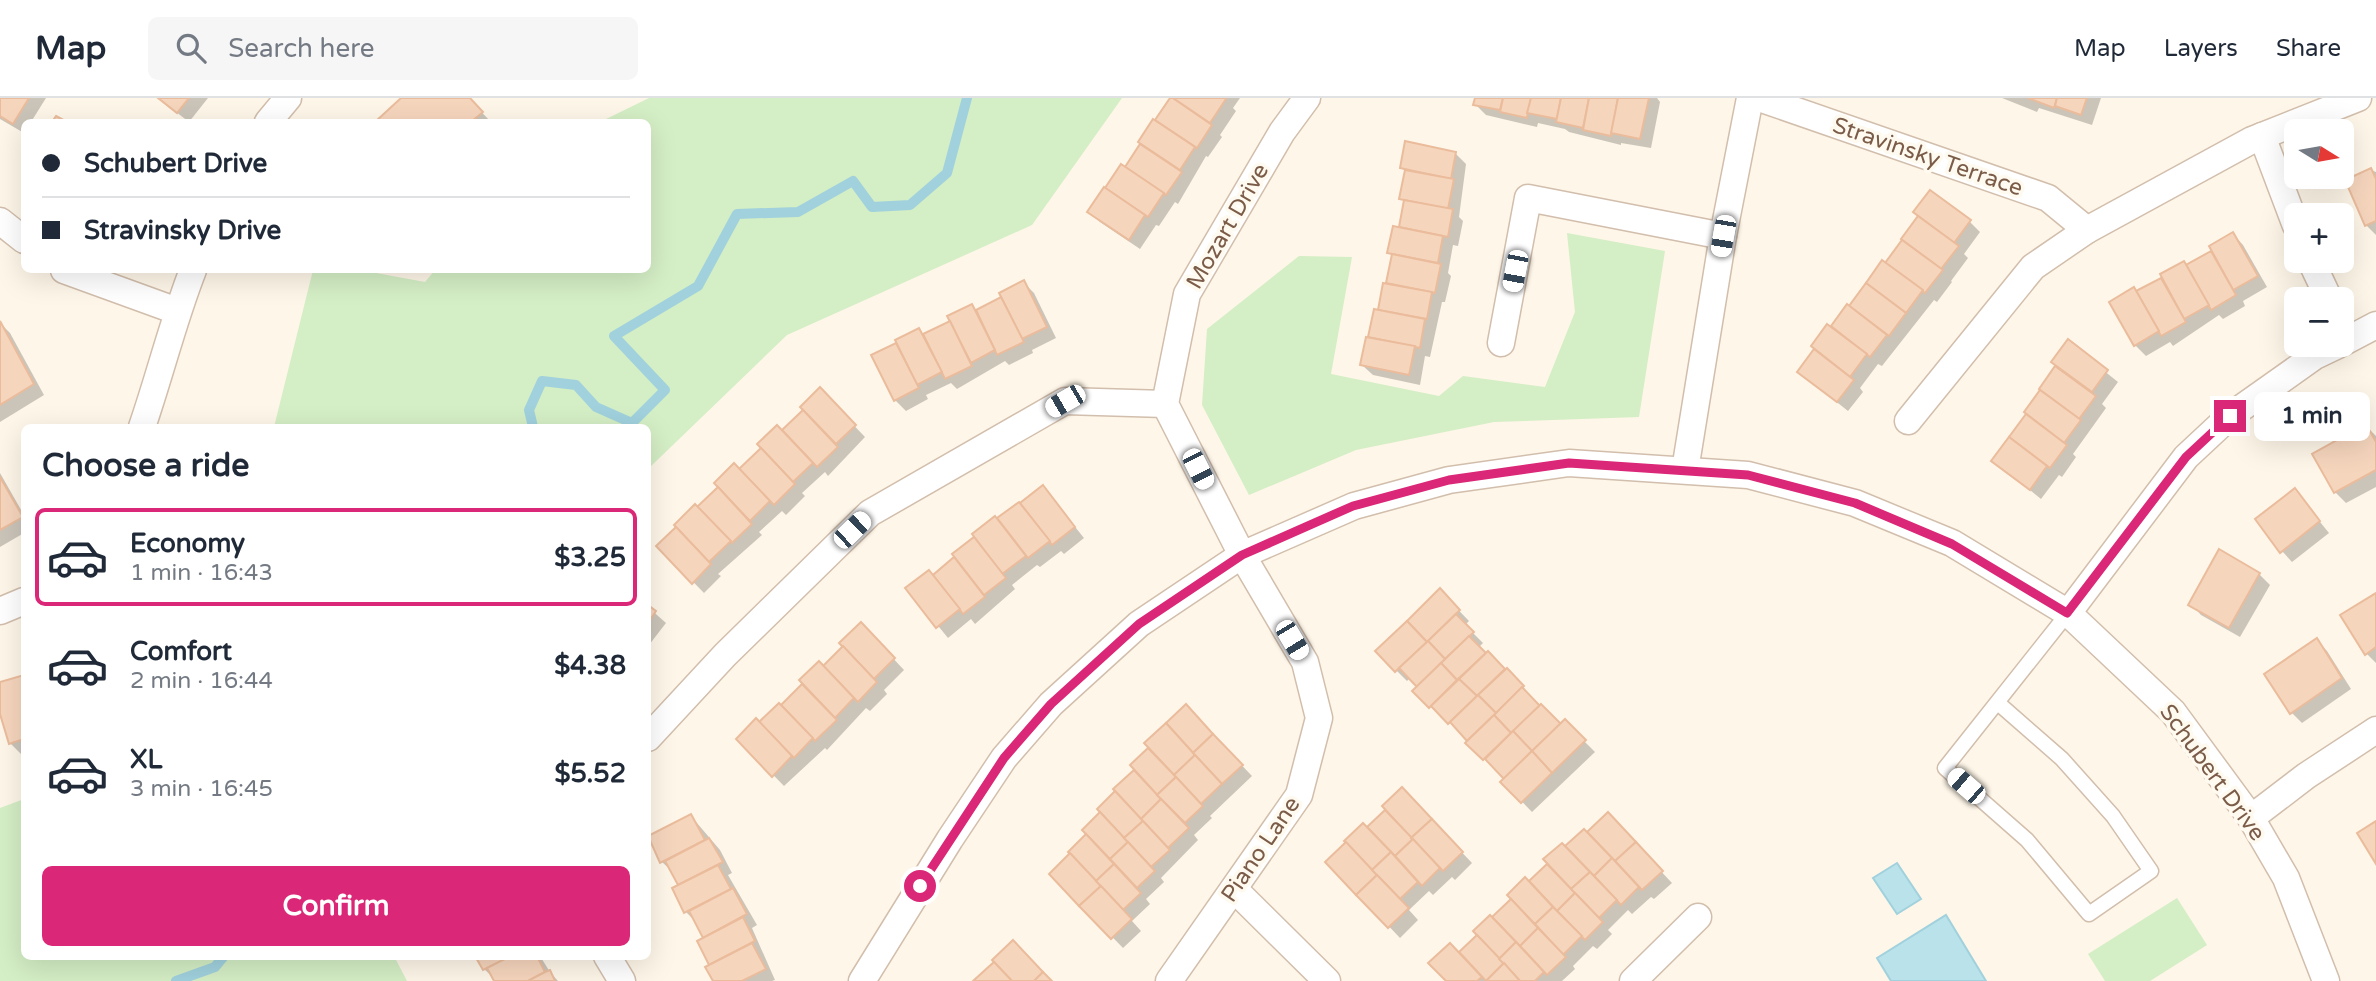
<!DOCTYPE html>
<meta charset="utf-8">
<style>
:root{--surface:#fff;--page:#f6f6f7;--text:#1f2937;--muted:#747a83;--line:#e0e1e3;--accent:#db2777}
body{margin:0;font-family:"Varela Round",sans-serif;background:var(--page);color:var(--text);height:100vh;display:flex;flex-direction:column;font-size:26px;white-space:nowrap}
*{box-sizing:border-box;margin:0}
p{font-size:23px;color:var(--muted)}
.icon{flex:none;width:38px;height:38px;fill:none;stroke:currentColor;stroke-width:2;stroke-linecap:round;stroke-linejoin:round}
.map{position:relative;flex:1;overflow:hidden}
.drawer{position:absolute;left:21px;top:326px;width:630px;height:536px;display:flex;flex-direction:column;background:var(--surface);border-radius:10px;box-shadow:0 7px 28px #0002}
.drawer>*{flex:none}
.banner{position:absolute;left:21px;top:21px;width:630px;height:154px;border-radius:10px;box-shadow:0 7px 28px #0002;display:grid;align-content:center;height:154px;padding:0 21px;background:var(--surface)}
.needle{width:46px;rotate:101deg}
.buttons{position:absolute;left:2284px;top:21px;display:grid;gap:14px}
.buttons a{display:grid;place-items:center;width:70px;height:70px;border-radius:10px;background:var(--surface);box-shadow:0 7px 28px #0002;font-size:35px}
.end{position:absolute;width:32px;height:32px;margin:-16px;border:9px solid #db2777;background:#fff;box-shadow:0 0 0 4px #fff}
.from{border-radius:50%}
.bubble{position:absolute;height:49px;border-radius:10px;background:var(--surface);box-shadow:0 7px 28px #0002;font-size:23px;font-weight:700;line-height:49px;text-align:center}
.car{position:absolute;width:21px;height:42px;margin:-21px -10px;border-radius:9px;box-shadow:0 0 5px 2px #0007;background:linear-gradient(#fff 24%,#345 0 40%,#fff 0 76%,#345 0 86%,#fff 0)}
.banner b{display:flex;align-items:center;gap:24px;height:66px;font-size:26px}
.banner b+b{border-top:2px solid var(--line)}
.banner i{width:18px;height:18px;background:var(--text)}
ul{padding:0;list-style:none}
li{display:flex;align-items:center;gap:21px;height:98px;margin:0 14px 10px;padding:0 7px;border:4px solid transparent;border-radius:10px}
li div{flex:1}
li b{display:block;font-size:26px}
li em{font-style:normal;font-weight:700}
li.on{border-color:var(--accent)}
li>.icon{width:63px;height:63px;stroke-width:1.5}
h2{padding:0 21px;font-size:32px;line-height:84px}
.primary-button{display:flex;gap:14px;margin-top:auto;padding:14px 21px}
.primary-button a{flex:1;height:80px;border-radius:10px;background:var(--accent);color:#fff;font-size:28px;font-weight:700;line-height:80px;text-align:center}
header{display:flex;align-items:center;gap:42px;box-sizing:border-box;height:98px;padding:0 35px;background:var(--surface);border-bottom:2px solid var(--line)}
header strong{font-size:33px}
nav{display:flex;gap:38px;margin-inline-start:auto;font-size:24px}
.search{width:490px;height:63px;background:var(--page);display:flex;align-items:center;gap:18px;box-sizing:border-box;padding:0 24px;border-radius:10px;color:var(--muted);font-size:26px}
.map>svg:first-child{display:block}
</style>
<header>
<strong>Map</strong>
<div class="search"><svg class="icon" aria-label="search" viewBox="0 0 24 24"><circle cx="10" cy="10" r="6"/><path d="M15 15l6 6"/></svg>Search here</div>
<nav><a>Map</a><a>Layers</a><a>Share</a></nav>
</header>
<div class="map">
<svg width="2376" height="883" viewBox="0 0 2376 883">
<rect width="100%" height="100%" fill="#fef6e8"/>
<g fill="#d4eec5">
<path d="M649,0H1122L1032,127L787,237L648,371V329H274L313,172H360L425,184L435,172H648V24H600Z"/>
<path d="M1567,135L1665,153L1639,319L1494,324L1356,352L1249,397L1202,307L1207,231L1299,158L1352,159L1331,276L1439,298L1463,278L1545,289L1575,214Z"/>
<path d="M24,701V858H394L407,883H0V710Z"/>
<path d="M2177,800L2207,847L2150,883H2105L2088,856Z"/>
</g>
<g fill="#bae2ea" stroke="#a0d1dd" stroke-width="2">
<path d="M1897,765L1921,801L1897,816L1873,780Z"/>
<path d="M1946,817L1986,883H1891L1877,860Z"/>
</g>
<g fill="#0003">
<path d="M0,0H46L31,24H24V35L0,21Z"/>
<path d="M158,0H208L189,24Z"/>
<path d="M404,0H468L491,24H377Z"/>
<path d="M1172,0H1240L1233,10L1236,13L1220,37L1222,39L1208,59L1206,58L1178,106L1175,104L1159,128L1156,127L1140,151L1100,124L1089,113L1125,71L1142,46L1140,44Z"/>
<path d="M1476,0H1657L1660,4L1651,50L1621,45V47L1569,34L1565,31L1538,25L1537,29L1486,17L1475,6Z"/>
<path d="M2002,0H2101L2092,27L2039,10L2037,14Z"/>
<path d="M1455,55L1466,66L1459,119L1463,123L1458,148L1453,147L1448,175L1451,178L1445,204H1442L1430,259L1425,258L1420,287L1373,277L1362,267L1375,213L1379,214L1388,187L1393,159L1389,154L1400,131L1405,105L1401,100L1406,74L1402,70Z"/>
<path d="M2371,72L2376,74V137L2366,127Z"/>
<path d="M1920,119L1970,124L1980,134L1964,156L1968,160L1951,183L1952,184L1937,204L1934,202L1882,268L1878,266L1860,290L1863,294L1848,313L1799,274L1882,165L1886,167Z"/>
<path d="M2233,136L2243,147L2267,189L2243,203L2245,208L2223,221L2219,217L2173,248L2170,244L2146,258L2135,247L2137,195L2213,153Z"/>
<path d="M1023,184L1034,195L1056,240L1032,252L1033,255L1009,267L1005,263L957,291L951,285L926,297L928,301L906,313L895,302L873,258L919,232L924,237L952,223L972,208L977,213L1004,200Z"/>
<path d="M0,225L10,235L44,297L0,324Z"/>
<path d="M2068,244L2118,284L2102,306L2106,310L2073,356L2076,359L2062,379L2059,377L2041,401L1994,363L2029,316L2026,314L2057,268Z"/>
<path d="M820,292L865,339L828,378L825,374L802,395L805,398L786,417L782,413L759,434L762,437L718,476L721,478L704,495L658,448L695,408L698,411L782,335L806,312Z"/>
<path d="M2366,328L2376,338V389L2346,405L2335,394L2315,356Z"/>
<path d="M0,375L24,417V435L0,449Z"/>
<path d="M1043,389L1084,440L1064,456L1061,453L1040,469L1037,467L1012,487L1015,491L975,526L971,521L948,540L908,491L933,479L957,460L954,456Z"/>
<path d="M2294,392L2329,435L2292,464L2282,453Z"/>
<path d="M2259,476L2270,487L2240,539L2201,517L2191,506Z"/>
<path d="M1440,493L1469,523L1465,527L1483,545L1479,549L1517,582L1540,609L1561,628L1565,624L1595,654L1532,714L1503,684L1506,681L1496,670L1495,672L1461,634L1443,617L1441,619L1415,593L1419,589L1410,580L1407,583L1377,553Z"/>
<path d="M2376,497V565L2366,555Z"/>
<path d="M648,509L666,525L649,547L651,549L648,554Z"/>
<path d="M861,526L904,572L884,592L887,596L870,613L866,610L827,652L825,650L784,688L738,641L759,626L823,570L845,548Z"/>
<path d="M2317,543L2327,553L2351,591L2302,625L2291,614Z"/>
<path d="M24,579V654L21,656L10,645L0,610V586Z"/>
<path d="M1186,609L1252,678L1210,718L1212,720L1194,737L1198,742L1161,780L1164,784L1146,801L1150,806L1132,823L1141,833L1123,850L1051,776L1088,736L1103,714L1099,711L1137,672L1132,667L1151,650Z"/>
<path d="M1412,702L1472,765L1455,782L1452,779L1433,797L1429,793L1409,812L1418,822L1400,840L1328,764L1388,712Z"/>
<path d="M1608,717L1672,785L1654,801L1651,799L1632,816L1628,812L1608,832L1612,836L1597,851L1593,848L1573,868L1575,871L1562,883H1448L1459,857L1480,837L1476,833L1513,801L1584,733L1587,736Z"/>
<path d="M691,718L720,752L732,775L728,777L757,827L752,830L775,882L772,883H715L705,840L697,825L686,814L680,788L673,774L662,764Z"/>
<path d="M477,858H540L550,874L558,883H497L484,871Z"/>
</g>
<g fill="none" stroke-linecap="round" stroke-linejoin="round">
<g stroke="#a0d1dd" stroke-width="10">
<path d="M533,329L529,312L542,283L576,287L596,309L632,325L665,292L614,238L698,188L737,116L798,114L853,83L872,109L910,107L947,75L967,0"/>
<path d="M176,883L215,869L224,858"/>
</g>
</g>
<g fill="#f6d5bd" stroke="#eabc9c" stroke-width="2">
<path d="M0,0H29L13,26L0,18Z"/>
<path d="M158,0H189L177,15Z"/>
<path d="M401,0H470L483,14L471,24H375Z"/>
<path d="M1170,0H1173L1212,27L1197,50L1155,22Z"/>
<path d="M1173,0H1225L1226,1L1210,25Z"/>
<path d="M1475,0H1503L1500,12L1473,7Z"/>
<path d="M1503,0H1531L1527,20L1500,14Z"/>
<path d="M1531,0H1561L1557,21L1527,15Z"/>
<path d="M1561,0H1589L1583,30L1556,24Z"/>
<path d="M1589,0H1618L1611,38L1583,32Z"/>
<path d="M1618,0H1649L1640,41L1611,35Z"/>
<path d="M2028,0H2057L2054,10Z"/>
<path d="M2057,0H2087L2081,17L2055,8Z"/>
<path d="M56,18L67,24H52Z"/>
<path d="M1153,21L1195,49L1180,72L1138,44Z"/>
<path d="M1405,43L1456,54L1451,81L1400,70Z"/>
<path d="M1140,46L1182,74L1166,97L1125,69Z"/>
<path d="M1121,66L1164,95L1148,119L1105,90Z"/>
<path d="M2371,70L2376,81V123L2365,128L2345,82Z"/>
<path d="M1405,72L1454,81L1448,111L1399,101Z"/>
<path d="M1104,89L1145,117L1129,142L1087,114Z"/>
<path d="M1930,92L1971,122L1954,145L1913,114Z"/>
<path d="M1404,102L1453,111L1448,139L1399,129Z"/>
<path d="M1918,118L1959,148L1941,171L1901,141Z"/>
<path d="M1393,128L1443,138L1438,165L1387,155Z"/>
<path d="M2233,134L2258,178L2233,192L2209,148Z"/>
<path d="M1902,142L1943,172L1925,195L1885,165Z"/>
<path d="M2211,153L2236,197L2211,212L2186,167Z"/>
<path d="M1392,156L1441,166L1435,195L1386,185Z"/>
<path d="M1882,162L1923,192L1906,215L1866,185Z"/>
<path d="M2184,163L2209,207L2184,221L2160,176Z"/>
<path d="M2161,180L2186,224L2161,238L2136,193Z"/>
<path d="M1024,182L1047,229L1022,241L999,195Z"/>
<path d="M1383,185L1432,194L1427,221L1378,212Z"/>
<path d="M1866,185L1906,215L1889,238L1849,208Z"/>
<path d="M2134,189L2159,233L2134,248L2109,204Z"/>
<path d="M1001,199L1024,244L997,257L976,212Z"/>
<path d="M972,206L995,252L971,265L947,218Z"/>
<path d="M1847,206L1887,237L1870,259L1831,228Z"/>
<path d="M1374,211L1425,221L1420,250L1368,239Z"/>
<path d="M0,223L34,286L0,307Z"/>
<path d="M950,223L972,268L945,281L923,236Z"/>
<path d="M1827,226L1867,256L1850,279L1811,248Z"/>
<path d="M919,230L942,274L917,287L895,242Z"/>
<path d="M1366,239L1415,248L1409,277L1360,267Z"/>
<path d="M2068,241L2108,272L2092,294L2051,264Z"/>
<path d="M896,245L919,290L894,303L871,257Z"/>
<path d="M1814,251L1854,282L1837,304L1797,274Z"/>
<path d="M2055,268L2096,298L2079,321L2039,291Z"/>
<path d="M820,289L856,327L836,346L800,309Z"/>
<path d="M2040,292L2081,322L2064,345L2024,314Z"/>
<path d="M803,312L838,349L817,369L782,332Z"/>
<path d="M2026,316L2067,347L2050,370L2009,339Z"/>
<path d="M2366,326L2376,344V372L2334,395L2312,356Z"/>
<path d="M777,327L813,365L793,384L757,346Z"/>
<path d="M2009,339L2047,368L2030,392L1991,363Z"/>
<path d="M761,350L795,386L774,407L739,371Z"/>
<path d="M734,365L770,403L750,423L714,385Z"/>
<path d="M0,379L23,419L0,432Z"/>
<path d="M1043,387L1075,429L1052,447L1020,405Z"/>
<path d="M718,389L752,426L732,445L697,409Z"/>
<path d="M2295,390L2320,423L2280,455L2255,421Z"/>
<path d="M1019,404L1050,443L1028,460L997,420Z"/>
<path d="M695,406L731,443L709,464L674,427Z"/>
<path d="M995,418L1026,458L1002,476L972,436Z"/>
<path d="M676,429L711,466L692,486L656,448Z"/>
<path d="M974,439L1006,480L984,497L952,456Z"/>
<path d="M2219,451L2260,475L2229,530L2188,507Z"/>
<path d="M954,459L985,499L963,516L933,477Z"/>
<path d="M929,472L960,511L936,530L905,490Z"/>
<path d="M1440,490L1460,512L1427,544L1407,523Z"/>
<path d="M2376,495V549L2365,557L2340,517Z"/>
<path d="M648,507L656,513L648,525Z"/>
<path d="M1456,516L1474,534L1445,561L1428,543Z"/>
<path d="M1407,523L1427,544L1395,574L1375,553Z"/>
<path d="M861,524L895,560L874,581L839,545Z"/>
<path d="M1469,538L1486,555L1457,582L1441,565Z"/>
<path d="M2317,540L2342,580L2290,616L2264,576Z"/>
<path d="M1428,543L1445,561L1417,589L1399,570Z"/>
<path d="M843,548L877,584L858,604L823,568Z"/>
<path d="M1488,553L1505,571L1477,598L1459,581Z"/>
<path d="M819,563L854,600L835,620L799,582Z"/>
<path d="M1441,565L1457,582L1429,610L1412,593Z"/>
<path d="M1507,570L1524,588L1496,615L1478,597Z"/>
<path d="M24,577V641L9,646L0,616V584Z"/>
<path d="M1459,581L1477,598L1448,626L1431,608Z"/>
<path d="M802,586L837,622L815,643L781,607Z"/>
<path d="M1522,589L1540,608L1511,635L1494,617Z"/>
<path d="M1478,597L1496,615L1467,643L1450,624Z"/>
<path d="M779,605L813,640L794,660L759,624Z"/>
<path d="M1186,606L1213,636L1193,655L1166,625Z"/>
<path d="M1541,606L1561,626L1532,653L1513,633Z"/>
<path d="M1494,617L1511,635L1483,662L1465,645Z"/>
<path d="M756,620L792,658L772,679L736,641Z"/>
<path d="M1565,621L1586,642L1552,675L1532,653Z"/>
<path d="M1166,625L1195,657L1174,677L1144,645Z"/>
<path d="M1513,633L1532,653L1504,681L1485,661Z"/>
<path d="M1213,636L1243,667L1222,686L1193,655Z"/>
<path d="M1148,650L1176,679L1157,697L1130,667Z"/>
<path d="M1532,653L1552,675L1521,705L1500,684Z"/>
<path d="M1195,657L1222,686L1201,706L1174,677Z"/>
<path d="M1134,672L1161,701L1141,721L1113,691Z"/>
<path d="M1176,679L1203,708L1185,725L1157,697Z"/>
<path d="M1402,689L1432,721L1411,740L1382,708Z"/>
<path d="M1115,693L1143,723L1124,740L1097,711Z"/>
<path d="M1161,701L1189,730L1168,750L1141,721Z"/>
<path d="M1385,712L1413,741L1395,758L1367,729Z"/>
<path d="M1100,714L1128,744L1110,761L1082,732Z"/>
<path d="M1608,714L1636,744L1615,763L1587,734Z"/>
<path d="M691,716L705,742L660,765L648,738Z"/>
<path d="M1432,721L1463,754L1443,773L1411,740Z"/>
<path d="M1143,723L1170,752L1151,769L1124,740Z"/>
<path d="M2376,723V766L2357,735Z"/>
<path d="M1363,725L1391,754L1372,772L1344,743Z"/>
<path d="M1584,731L1612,760L1594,778L1565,748Z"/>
<path d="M1086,736L1114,766L1096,783L1068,754Z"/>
<path d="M709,740L723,764L678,787L665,763Z"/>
<path d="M1413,741L1440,770L1422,788L1395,758Z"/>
<path d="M1128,744L1155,773L1137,790L1110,761Z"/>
<path d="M1346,744L1377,777L1356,797L1325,764Z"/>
<path d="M1636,744L1663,773L1642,792L1615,763Z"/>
<path d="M1562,745L1590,774L1571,791L1543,761Z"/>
<path d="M1391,754L1418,784L1400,801L1372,772Z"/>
<path d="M1070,755L1101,788L1079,808L1049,776Z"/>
<path d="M1612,760L1639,789L1621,807L1594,778Z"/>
<path d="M1114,766L1141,795L1123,812L1096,783Z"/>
<path d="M1547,766L1575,795L1557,813L1529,783Z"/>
<path d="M718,767L731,791L684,815L672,790Z"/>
<path d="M1590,774L1617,802L1599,820L1571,791Z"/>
<path d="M1377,777L1409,810L1388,830L1356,797Z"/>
<path d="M1525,779L1553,809L1535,826L1507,797Z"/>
<path d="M1101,788L1132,821L1111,841L1079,808Z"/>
<path d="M733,790L747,816L703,840L689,813Z"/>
<path d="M1575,795L1603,824L1585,842L1557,813Z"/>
<path d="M1511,801L1538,830L1520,848L1492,819Z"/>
<path d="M1553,809L1582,838L1563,857L1535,826Z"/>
<path d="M1490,817L1516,844L1499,861L1473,833Z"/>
<path d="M743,819L755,843L709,867L697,843Z"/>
<path d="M1538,830L1566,859L1547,877L1520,848Z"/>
<path d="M1477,837L1504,865L1486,883L1459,854Z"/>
<path d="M1013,842L1043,874L1034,883H1012L992,862Z"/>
<path d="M1516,844L1544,874L1535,883H1520L1499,861Z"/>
<path d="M752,845L766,871L742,883H713L705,869Z"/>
<path d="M1450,845L1482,879L1477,883H1446L1428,865Z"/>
<path d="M475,858H511L483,872Z"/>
<path d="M511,858H537L545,874L528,883H494L487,870Z"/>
<path d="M994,864L1012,883H973Z"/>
<path d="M1504,865L1520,883H1486Z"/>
<path d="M550,872L555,883H528L545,874Z"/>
<path d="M1043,874L1052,883H1034Z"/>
</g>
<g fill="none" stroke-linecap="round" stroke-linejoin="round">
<defs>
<path id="service" d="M1998,605L2062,661L2113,718L2151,773L2089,816L2027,742L1945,670L2068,515"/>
<g id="minor">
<path d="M1759,0L2048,100L2087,132L2252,42L2358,0"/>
<path d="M268,24L288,0"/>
<path d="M2262,38L2296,128"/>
<path d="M0,123L24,142"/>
<path d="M2311,163L2329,201"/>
<path d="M64,172L177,213"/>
<path d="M1501,245L1528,100L1723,138"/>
<path d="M2342,245L2376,227"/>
<path d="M1908,323L2033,169L2087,132"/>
<path d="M142,329C160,277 173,223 193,172"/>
<path d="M1685,372L1723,138L1750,0"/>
<path d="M0,513L24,503"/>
<path d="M2068,515L2186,359L2230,318L2315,258L2338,247"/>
<path d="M648,640L725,557L870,415L1065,303L1165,306"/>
<path d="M2251,720L2306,678L2376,632"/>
<path d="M1234,791L1327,883"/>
<path d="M607,858L622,883"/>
<path d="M862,883L950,741L1004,660L1051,606L1139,526L1242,457L1354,408L1449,382L1569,365L1748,377L1855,405L1952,445L2068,515L2173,614L2251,720L2286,780L2326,883"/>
<path d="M1169,883L1299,697L1319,620L1305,564L1242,457L1165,306L1187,196L1282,34L1307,0"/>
<path d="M1633,883L1698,819"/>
</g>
</defs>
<use href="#service" stroke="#d2beac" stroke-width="17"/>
<use href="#minor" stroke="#d2beac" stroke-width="29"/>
<use href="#service" stroke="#fff" stroke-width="14"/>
<use href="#minor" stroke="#fff" stroke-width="26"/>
</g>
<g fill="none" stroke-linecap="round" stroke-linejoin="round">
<path stroke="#db2777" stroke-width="9" d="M920,788L1004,660L1051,606L1139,526L1242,457L1353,408L1449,382L1569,365L1748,377L1855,405L1952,446L2067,515L2186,359L2230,318"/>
</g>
<g text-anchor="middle" stroke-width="7" stroke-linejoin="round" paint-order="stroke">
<g font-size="23" fill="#7b5c49" stroke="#fffaf0">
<text transform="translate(1928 58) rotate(19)" y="8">Stravinsky Terrace</text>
<text transform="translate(1227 128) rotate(-60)" y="8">Mozart Drive</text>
<text transform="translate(2213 674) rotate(54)" y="8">Schubert Drive</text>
<text transform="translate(1260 751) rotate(-56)" y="8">Piano Lane</text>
</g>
</g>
</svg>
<div class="buttons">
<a><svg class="needle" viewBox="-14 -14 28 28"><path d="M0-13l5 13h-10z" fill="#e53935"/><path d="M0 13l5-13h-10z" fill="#747a83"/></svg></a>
<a>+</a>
<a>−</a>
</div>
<i class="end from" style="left:920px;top:788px"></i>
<i class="end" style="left:2230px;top:318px"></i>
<div class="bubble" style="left:2254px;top:294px;width:116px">1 min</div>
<i class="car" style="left:1723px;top:138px;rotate:190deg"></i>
<i class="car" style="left:1515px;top:173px;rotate:191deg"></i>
<i class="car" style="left:1065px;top:303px;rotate:240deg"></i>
<i class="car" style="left:1198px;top:371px;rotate:153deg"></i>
<i class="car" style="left:852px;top:432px;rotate:46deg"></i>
<i class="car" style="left:1292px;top:542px;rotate:149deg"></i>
<i class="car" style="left:1966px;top:688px;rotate:311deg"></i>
<div class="banner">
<b><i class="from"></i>Schubert Drive</b>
<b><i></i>Stravinsky Drive</b>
</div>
<section class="drawer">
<h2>Choose a ride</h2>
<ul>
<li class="on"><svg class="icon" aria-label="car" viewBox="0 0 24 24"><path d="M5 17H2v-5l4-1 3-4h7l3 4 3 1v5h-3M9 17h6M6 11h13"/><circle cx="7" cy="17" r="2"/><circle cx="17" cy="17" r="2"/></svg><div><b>Economy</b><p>1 min · 16:43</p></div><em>$3.25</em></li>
<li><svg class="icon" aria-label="car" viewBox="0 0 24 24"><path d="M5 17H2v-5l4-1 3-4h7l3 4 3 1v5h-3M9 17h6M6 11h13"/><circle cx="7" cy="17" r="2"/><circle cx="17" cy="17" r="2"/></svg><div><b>Comfort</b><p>2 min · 16:44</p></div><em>$4.38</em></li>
<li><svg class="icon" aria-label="car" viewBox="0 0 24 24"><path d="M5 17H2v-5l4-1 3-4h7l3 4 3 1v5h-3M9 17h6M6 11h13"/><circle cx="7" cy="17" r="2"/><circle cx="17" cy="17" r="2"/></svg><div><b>XL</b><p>3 min · 16:45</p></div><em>$5.52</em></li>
</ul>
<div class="primary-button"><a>Confirm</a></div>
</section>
</div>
